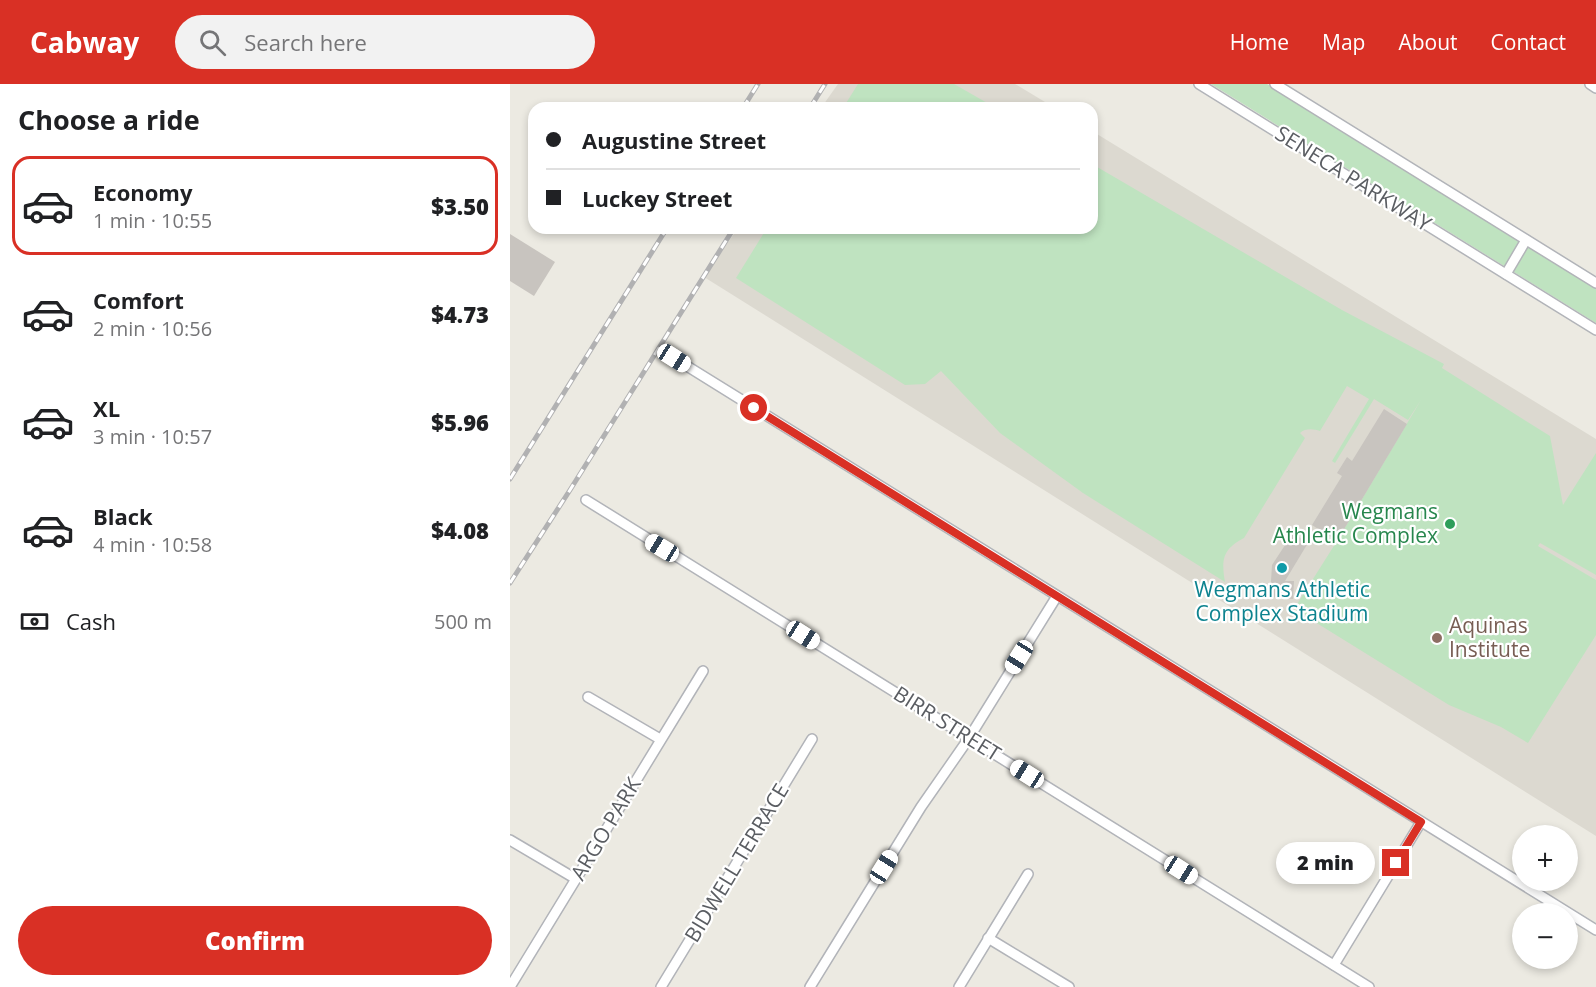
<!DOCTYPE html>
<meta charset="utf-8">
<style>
:root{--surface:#fff;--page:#f2f2f2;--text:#202124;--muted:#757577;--line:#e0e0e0;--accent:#d93025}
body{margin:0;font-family:"Open Sans",sans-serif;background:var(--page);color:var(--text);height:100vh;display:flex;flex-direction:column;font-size:22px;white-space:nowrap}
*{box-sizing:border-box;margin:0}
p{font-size:20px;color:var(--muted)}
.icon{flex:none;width:33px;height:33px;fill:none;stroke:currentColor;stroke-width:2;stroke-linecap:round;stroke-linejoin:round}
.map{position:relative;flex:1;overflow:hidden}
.side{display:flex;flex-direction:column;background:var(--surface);width:510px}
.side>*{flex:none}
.hud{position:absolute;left:18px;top:18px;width:570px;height:132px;border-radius:18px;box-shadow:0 3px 9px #0003;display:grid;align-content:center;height:132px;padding:0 18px;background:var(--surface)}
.controls{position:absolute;left:1002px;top:741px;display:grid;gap:12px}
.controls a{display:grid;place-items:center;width:66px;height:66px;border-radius:50%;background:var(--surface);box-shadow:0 3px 9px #0003;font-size:30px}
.end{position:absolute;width:27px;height:27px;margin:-14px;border:8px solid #d93025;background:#fff;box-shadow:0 0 0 3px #fff}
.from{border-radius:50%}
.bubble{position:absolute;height:42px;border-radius:21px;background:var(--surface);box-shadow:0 3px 9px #0003;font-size:20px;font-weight:800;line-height:42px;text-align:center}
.car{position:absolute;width:18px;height:36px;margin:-18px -9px;border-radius:8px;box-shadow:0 0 4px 2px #0007;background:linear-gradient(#fff 24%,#345 0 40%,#fff 0 76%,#345 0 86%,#fff 0)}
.hud b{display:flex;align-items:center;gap:21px;height:57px;font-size:22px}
.hud b+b{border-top:2px solid var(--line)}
.hud i{width:15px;height:15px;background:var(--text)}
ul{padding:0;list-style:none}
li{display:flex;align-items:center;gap:18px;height:99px;margin:0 12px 9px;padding:0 6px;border:3px solid transparent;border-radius:18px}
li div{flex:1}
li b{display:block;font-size:22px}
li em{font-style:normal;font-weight:800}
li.selected{border-color:var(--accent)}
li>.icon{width:54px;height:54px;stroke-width:1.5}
h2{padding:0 18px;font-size:27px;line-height:72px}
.pay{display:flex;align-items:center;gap:15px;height:66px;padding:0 18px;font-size:22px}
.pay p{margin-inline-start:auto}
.button{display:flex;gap:12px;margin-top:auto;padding:12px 18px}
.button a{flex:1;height:69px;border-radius:36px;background:var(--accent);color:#fff;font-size:24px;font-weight:800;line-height:69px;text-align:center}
header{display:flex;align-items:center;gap:36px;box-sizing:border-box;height:84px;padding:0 30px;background:var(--accent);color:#fff}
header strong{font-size:28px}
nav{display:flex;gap:33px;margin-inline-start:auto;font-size:21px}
.search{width:420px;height:54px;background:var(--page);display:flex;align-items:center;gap:15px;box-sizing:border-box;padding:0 21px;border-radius:33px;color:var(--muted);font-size:22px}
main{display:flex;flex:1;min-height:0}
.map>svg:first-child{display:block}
</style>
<header>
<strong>Cabway</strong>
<div class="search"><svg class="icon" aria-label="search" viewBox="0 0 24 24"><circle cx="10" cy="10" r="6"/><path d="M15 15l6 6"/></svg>Search here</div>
<nav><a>Home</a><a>Map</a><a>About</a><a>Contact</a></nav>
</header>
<main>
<section class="side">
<h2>Choose a ride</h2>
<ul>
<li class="selected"><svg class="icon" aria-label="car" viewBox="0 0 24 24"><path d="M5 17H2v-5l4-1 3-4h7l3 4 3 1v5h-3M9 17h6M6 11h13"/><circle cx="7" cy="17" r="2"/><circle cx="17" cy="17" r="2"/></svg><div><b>Economy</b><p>1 min · 10:55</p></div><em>$3.50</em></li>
<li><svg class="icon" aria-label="car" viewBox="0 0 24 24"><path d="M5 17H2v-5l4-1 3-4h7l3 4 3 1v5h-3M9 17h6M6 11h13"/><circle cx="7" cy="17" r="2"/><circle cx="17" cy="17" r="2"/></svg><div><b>Comfort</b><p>2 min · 10:56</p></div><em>$4.73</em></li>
<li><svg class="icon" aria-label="car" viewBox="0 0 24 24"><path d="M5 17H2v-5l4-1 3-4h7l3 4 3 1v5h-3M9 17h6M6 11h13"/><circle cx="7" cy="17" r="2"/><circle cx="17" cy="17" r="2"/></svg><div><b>XL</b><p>3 min · 10:57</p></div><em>$5.96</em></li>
<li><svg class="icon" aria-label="car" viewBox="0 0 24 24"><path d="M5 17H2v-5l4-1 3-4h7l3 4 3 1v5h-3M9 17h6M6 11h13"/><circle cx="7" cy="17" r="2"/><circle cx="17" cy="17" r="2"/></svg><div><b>Black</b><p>4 min · 10:58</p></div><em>$4.08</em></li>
</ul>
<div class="pay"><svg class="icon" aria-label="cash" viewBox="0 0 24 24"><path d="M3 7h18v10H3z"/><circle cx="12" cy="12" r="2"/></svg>Cash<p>500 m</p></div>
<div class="button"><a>Confirm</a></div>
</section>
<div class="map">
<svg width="1086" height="903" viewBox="0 0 1086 903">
<rect width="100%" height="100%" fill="#eceae2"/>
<g fill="#dcd9d0">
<path d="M328,0H505L545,24H311Z"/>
<path d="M582,47L1086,355V752L194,193L228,144H582Z"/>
</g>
<g fill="#bfe3c0">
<path d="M348,0H444L486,24H333Z"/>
<path d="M701,0H757L1086,205V239Z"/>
<path d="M582,80L832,226L934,280L932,284L1040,352L1053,421L1086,369V491L1030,459L1028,462L1086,496V551L1018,659L991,643L939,621L784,525L827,457L911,316L898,336L864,315L825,379L822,377L859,315L837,302L810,347C804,345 795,344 790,349L795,354L734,454C713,465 711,475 715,498L573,409L490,349L431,287L415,300L395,301L226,194L257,144H582Z"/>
</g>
<g fill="#c8c4bf">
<path d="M0,150L45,178L24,212L0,197Z"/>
<path d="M874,325L897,340L827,457L802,441L832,392L827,389L837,373L842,377Z"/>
<path d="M783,449L798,459L775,497H784L783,515L760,513L762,481Z"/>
</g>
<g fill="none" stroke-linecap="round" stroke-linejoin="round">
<defs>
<g id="street">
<path d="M689,0L1086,246"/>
<path d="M765,0L1086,199"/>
<path d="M1080,0L1086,4"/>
<path d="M996,190L1016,156"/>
<path d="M164,274L1086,846"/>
<path d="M76,416L859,903"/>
<path d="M78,613L150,655"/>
<path d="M0,756L66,795"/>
<path d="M478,854L559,903"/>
<path d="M824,881L911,738"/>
<path d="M0,903L193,587"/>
<path d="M151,903L302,655"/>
<path d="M300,903L411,723L459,654L547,512"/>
<path d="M449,903L518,790"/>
</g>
</defs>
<use href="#street" stroke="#b2b4b9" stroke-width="12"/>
<use href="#street" stroke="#fff" stroke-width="9"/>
<defs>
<g id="rail">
<path d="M233,24L248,0"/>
<path d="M300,24L315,0"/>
<path d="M0,395L157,144"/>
<path d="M0,499L60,406L224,144"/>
</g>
</defs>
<use href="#rail" stroke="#b1b1b2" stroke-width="5"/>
<use href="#rail" stroke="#fff" stroke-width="3" stroke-dasharray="9" stroke-linecap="butt"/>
</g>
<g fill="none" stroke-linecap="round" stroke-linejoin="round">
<path stroke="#d93025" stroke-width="8" d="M244,324L911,738L886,779"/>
</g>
<circle fill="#2e9e5b" stroke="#fff" stroke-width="2" cx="940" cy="440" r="6"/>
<circle fill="#0f9aa8" stroke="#fff" stroke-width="2" cx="772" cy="484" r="6"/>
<circle fill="#8d6e63" stroke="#fff" stroke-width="2" cx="927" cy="554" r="6"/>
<g text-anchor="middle" stroke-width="4.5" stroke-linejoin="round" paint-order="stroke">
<g font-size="21" fill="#5a5d62" stroke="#fff">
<text transform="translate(843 95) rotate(32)" y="7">SENECA PARKWAY</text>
<text transform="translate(437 640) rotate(32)" y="7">BIRR STREET</text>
<text transform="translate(96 745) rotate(-59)" y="7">ARGO PARK</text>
<text transform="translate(227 779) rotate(-59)" y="7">BIDWELL TERRACE</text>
</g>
<g font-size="21" fill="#27864d" stroke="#fff" text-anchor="end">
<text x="928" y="435">Wegmans<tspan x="928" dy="24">Athletic Complex</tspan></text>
</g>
<g font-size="21" fill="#0d838f" stroke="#fff">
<text x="772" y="513">Wegmans Athletic<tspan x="772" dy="24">Complex Stadium</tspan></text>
</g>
<g font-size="21" fill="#785e54" stroke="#fff" text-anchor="start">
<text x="939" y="549">Aquinas<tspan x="939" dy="24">Institute</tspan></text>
</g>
</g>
</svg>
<div class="controls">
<a>+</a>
<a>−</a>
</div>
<i class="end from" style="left:244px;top:324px"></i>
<i class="end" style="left:886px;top:779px"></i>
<div class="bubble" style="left:766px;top:758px;width:99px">2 min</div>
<i class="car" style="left:164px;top:274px;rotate:122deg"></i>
<i class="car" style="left:152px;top:464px;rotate:301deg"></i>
<i class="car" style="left:293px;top:551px;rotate:122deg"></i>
<i class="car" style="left:509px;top:573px;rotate:212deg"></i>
<i class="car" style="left:517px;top:690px;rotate:302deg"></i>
<i class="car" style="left:374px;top:783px;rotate:32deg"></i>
<i class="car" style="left:671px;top:786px;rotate:122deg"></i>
<div class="hud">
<b><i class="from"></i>Augustine Street</b>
<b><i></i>Luckey Street</b>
</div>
</div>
</main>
